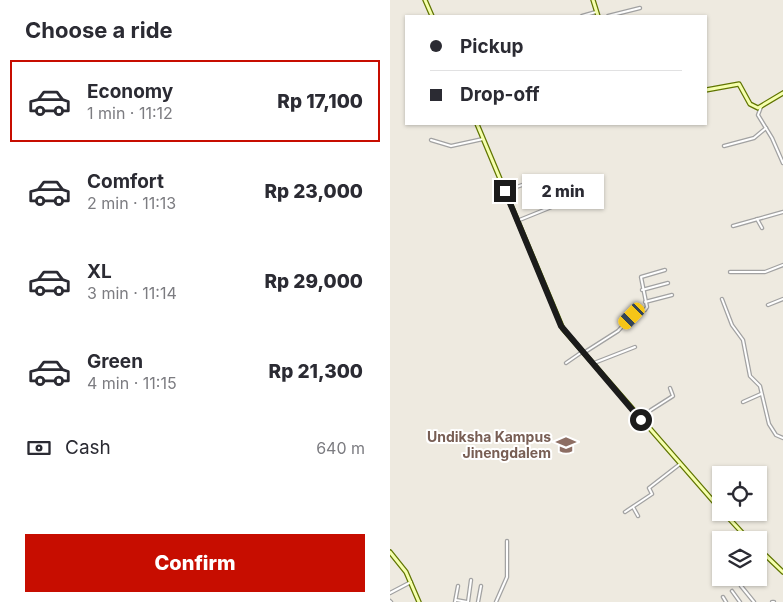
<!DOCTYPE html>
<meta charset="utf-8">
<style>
:root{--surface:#fff;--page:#f2f2f3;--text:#2b2b33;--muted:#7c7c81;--line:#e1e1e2;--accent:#c70d00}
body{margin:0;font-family:Inter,sans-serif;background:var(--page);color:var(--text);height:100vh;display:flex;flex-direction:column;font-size:19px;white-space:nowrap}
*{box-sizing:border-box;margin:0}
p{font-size:16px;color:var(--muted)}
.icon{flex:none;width:28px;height:28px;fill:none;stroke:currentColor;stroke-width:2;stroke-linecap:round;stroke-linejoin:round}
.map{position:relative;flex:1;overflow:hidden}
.panel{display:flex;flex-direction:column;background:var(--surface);width:390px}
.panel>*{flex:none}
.guide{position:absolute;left:15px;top:15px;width:302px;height:110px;border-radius:0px;box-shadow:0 1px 4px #0004;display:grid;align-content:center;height:110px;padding:0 25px;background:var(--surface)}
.fabs{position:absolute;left:322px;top:466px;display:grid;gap:10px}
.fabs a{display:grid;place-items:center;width:55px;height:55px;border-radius:0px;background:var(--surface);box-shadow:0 1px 4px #0004;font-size:25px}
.end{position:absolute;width:22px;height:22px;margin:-11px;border:6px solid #1b1b1b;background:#fff;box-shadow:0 0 0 2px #fff}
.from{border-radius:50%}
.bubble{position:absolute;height:35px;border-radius:0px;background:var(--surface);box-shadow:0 1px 4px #0004;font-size:16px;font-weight:800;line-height:35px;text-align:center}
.car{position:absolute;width:15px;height:30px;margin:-15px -8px;border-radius:6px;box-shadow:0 0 4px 1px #0007;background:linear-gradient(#f5c518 24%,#345 0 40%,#f5c518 0 76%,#345 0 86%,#f5c518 0)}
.guide b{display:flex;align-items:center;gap:18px;height:48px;font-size:19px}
.guide b+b{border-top:1px solid var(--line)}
.guide i{width:12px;height:12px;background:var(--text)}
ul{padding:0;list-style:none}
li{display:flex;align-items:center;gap:15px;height:82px;margin:0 10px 8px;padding:0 15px;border:2px solid transparent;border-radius:0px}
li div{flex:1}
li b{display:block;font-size:19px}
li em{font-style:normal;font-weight:800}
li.on{border-color:var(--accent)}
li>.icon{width:45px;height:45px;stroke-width:1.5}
h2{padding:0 25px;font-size:22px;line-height:60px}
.pay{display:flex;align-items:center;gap:12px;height:55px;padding:0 25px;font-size:19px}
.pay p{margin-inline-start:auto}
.cta{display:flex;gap:10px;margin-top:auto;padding:10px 25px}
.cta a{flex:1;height:58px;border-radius:0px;background:var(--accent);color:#fff;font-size:20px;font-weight:800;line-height:58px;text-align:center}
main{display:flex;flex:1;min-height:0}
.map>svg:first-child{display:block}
</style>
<main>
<section class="panel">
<h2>Choose a ride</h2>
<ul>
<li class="on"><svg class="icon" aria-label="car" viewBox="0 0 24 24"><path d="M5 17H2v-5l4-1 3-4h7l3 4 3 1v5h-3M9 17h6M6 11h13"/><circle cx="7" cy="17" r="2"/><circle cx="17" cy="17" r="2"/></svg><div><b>Economy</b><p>1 min · 11:12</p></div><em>Rp 17,100</em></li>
<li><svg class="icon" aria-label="car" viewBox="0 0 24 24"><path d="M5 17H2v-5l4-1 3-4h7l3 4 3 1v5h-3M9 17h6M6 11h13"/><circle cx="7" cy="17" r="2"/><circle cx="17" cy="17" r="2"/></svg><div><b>Comfort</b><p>2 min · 11:13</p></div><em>Rp 23,000</em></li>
<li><svg class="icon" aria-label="car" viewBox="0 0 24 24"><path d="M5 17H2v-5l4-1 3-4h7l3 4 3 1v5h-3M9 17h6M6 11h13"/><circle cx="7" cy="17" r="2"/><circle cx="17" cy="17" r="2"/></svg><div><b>XL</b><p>3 min · 11:14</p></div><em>Rp 29,000</em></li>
<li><svg class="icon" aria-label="car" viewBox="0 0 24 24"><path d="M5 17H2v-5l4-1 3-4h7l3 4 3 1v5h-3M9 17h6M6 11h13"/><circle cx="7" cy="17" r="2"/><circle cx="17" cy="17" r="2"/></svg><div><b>Green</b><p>4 min · 11:15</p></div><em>Rp 21,300</em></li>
</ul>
<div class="pay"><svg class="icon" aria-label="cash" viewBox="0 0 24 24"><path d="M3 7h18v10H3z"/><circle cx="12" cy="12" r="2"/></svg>Cash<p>640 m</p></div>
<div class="cta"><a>Confirm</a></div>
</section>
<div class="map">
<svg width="393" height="602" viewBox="0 0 393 602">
<rect width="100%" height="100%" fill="#eeeae0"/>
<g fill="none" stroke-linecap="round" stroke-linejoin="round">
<defs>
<g id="street">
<path d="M192,16L206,12"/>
<path d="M218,16L250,8"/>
<path d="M371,107L368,115L382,138L393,163"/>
<path d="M41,140L61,146L93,139"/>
<path d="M334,146L364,138L376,128"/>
<path d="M115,191L135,184H142L145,190"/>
<path d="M367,219L372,228"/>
<path d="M127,221L169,204"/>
<path d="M343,226L393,212"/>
<path d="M340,272H375L393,265"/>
<path d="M252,290L278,283"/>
<path d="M332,299L342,325L353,340L360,376L370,386L379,424L386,435L393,438"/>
<path d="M255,302L282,295"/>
<path d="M378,305L393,299"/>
<path d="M195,352L228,331L242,316L255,310L257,307L251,277L275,270"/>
<path d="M176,363L192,352"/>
<path d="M204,363L245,347"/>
<path d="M353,402L371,394"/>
<path d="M251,420L261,410L283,396L280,388"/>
<path d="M243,507L248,516"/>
<path d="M235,512L262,494L259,488L290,464"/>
<path d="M351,586L364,602"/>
<path d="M342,591L350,602"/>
<path d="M0,593L21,582"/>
<path d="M333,597L336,602"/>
<path d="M66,600L77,602"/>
<path d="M0,601L1,602"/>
<path d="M65,602L68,586"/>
<path d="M78,602L81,580"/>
<path d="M88,602L91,586"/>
<path d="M106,602L117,577V541"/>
<path d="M382,602H384"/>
</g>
<g id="secondary">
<path d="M35,0L42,16"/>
<path d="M203,0L208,16"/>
<path d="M316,90L349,84L360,104L368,108L393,93"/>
<path d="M87,124L173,329L331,510"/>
<path d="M333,512L359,540"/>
<path d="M369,549L393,572"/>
<path d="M0,552L16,572L29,602"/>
</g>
</defs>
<use href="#street" stroke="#a2a2a2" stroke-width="4.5"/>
<use href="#secondary" stroke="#607500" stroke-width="5.5"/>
<use href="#street" stroke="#fff" stroke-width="2"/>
<use href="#secondary" stroke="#f5ffad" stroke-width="3"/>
</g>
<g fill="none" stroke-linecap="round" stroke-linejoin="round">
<path stroke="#1b1b1b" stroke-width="6" d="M115,191L171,326L251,420"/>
</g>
<defs>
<symbol id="university-bare" viewBox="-9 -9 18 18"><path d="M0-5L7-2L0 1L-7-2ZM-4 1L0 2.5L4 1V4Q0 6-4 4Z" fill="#8d6e63" stroke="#fff" stroke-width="2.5" paint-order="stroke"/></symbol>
</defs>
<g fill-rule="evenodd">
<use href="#university-bare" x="162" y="431" width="28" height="28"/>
</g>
<g text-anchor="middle" stroke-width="4" stroke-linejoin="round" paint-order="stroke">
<g font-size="14" font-weight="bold" fill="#785e54" stroke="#fff" text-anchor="end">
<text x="161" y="442">Undiksha Kampus<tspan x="161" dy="16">Jinengdalem</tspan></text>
</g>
</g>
</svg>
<div class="fabs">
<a><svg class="icon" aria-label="locate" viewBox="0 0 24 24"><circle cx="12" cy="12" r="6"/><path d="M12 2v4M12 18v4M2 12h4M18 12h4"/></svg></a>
<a><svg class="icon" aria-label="layers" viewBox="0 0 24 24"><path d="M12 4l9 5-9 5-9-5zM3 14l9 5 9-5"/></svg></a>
</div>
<i class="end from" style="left:251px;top:420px"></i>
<i class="end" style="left:115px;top:191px"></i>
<div class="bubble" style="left:132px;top:174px;width:82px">2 min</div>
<i class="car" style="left:242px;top:316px;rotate:224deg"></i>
<div class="guide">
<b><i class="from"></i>Pickup</b>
<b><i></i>Drop-off</b>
</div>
</div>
</main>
